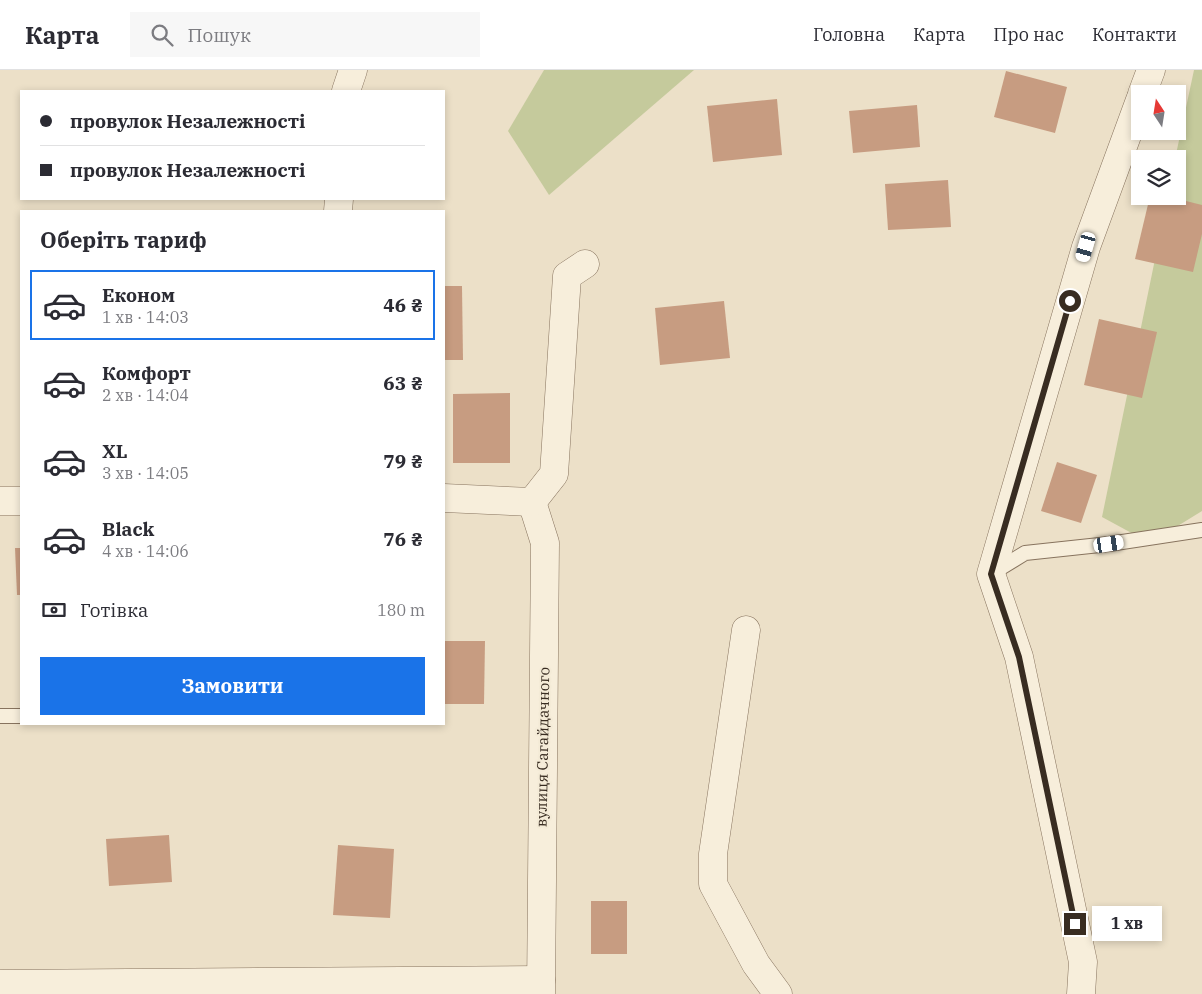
<!DOCTYPE html>
<html lang="uk">
<meta charset="utf-8">
<style>
:root{--surface:#fff;--page:#f7f7f7;--text:#2b2b33;--muted:#7c7c81;--line:#e1e1e2;--accent:#1a73e8}
body{margin:0;font-family:"IBM Plex Serif",serif;background:var(--page);color:var(--text);height:100vh;display:flex;flex-direction:column;font-size:19px;white-space:nowrap}
*{box-sizing:border-box;margin:0}
p{font-size:16px;color:var(--muted)}
.icon{flex:none;width:28px;height:28px;fill:none;stroke:currentColor;stroke-width:2;stroke-linecap:round;stroke-linejoin:round}
.map{position:relative;flex:1;overflow:hidden}
.panel{position:absolute;left:20px;top:140px;width:425px;height:515px;display:flex;flex-direction:column;background:var(--surface);border-radius:0px;box-shadow:0 2px 8px #0003}
.panel>*{flex:none}
.hud{position:absolute;left:20px;top:20px;width:425px;height:110px;border-radius:0px;box-shadow:0 2px 8px #0003;display:grid;align-content:center;height:110px;padding:0 20px;background:var(--surface)}
.needle{width:32px;rotate:348deg}
.tools{position:absolute;left:1131px;top:15px;display:grid;gap:10px}
.tools a{display:grid;place-items:center;width:55px;height:55px;border-radius:0px;background:var(--surface);box-shadow:0 2px 8px #0003;font-size:25px}
.end{position:absolute;width:22px;height:22px;margin:-11px;border:6px solid #382c21;background:#fff;box-shadow:0 0 0 2px #fff}
.from{border-radius:50%}
.bubble{position:absolute;height:35px;border-radius:0px;background:var(--surface);box-shadow:0 2px 8px #0003;font-size:16px;font-weight:800;line-height:35px;text-align:center}
.car{position:absolute;width:15px;height:30px;margin:-15px -8px;border-radius:6px;box-shadow:0 0 4px 1px #0007;background:linear-gradient(#fff 24%,#345 0 40%,#fff 0 76%,#345 0 86%,#fff 0)}
.hud b{display:flex;align-items:center;gap:18px;height:48px;font-size:19px}
.hud b+b{border-top:1px solid var(--line)}
.hud i{width:12px;height:12px;background:var(--text)}
ul{padding:0;list-style:none}
li{display:flex;align-items:center;gap:15px;height:70px;margin:0 10px 8px;padding:0 10px;border:2px solid transparent;border-radius:0px}
li div{flex:1}
li b{display:block;font-size:19px}
li em{font-style:normal;font-weight:800}
li.on{border-color:var(--accent)}
li>.icon{width:45px;height:45px;stroke-width:1.5}
h2{padding:0 20px;font-size:22px;line-height:60px}
.pay{display:flex;align-items:center;gap:12px;height:55px;padding:0 20px;font-size:19px}
.pay p{margin-inline-start:auto}
.primary-button{display:flex;gap:10px;margin-top:auto;padding:10px 20px}
.primary-button a{flex:1;height:58px;border-radius:0px;background:var(--accent);color:#fff;font-size:20px;font-weight:800;line-height:58px;text-align:center}
header{display:flex;align-items:center;gap:30px;box-sizing:border-box;height:70px;padding:0 25px;background:var(--surface);border-bottom:1px solid var(--line)}
header strong{font-size:24px}
nav{display:flex;gap:28px;margin-inline-start:auto;font-size:18px}
.search{width:350px;height:45px;background:var(--page);display:flex;align-items:center;gap:12px;box-sizing:border-box;padding:0 18px;border-radius:0px;color:var(--muted);font-size:19px}
.map>svg:first-child{display:block}
</style>
<header>
<strong>Карта</strong>
<div class="search"><svg class="icon" aria-label="search" viewBox="0 0 24 24"><circle cx="10" cy="10" r="6"/><path d="M15 15l6 6"/></svg>Пошук</div>
<nav><a>Головна</a><a>Карта</a><a>Про нас</a><a>Контакти</a></nav>
</header>
<div class="map">
<svg width="1202" height="924" viewBox="0 0 1202 924">
<rect width="100%" height="100%" fill="#ece0c8"/>
<g fill="#c5ca9c">
<path d="M544,0H694L549,125L508,61Z"/>
<path d="M1194,0H1202V441L1150,473L1102,447L1168,126H1178V89H1175Z"/>
</g>
<g fill="#c79c81">
<path d="M1006,1L1067,17L1055,63L994,47Z"/>
<path d="M777,29L782,85L713,92L707,36Z"/>
<path d="M917,35L920,77L853,83L849,41Z"/>
<path d="M948,110L951,157L888,160L885,114Z"/>
<path d="M1150,126H1166L1202,135V164L1193,202L1135,189Z"/>
<path d="M444,216H462L463,290H444Z"/>
<path d="M724,231L730,288L660,295L655,238Z"/>
<path d="M1099,249L1157,262L1142,328L1084,315Z"/>
<path d="M510,323V393H453V324Z"/>
<path d="M1057,392L1097,405L1081,453L1041,441Z"/>
<path d="M15,478H21V525H17Z"/>
<path d="M444,571H485L484,634H444Z"/>
<path d="M169,765L172,812L109,816L106,769Z"/>
<path d="M338,775L394,779L390,848L333,845Z"/>
<rect x="591" y="831" width="36" height="53"/>
</g>
<g fill="none" stroke-linecap="round" stroke-linejoin="round">
<defs>
<g id="service">
<path d="M994,502L1025,483L1109,474L1202,460"/>
<path d="M0,646H21"/>
</g>
<g id="minor">
<path d="M346,21L353,0"/>
<path d="M1142,24L1151,0"/>
<path d="M338,141L339,129"/>
<path d="M444,428L532,432"/>
<path d="M0,431H21"/>
<path d="M532,432L545,473L541,924"/>
<path d="M532,432L554,404L567,206L585,194"/>
<path d="M746,560L713,784V814L756,894L778,924"/>
<path d="M0,914L541,910"/>
<path d="M1081,924L1083,892L1019,587L991,504L1086,177L1140,30"/>
</g>
</defs>
<use href="#service" stroke="#87735e" stroke-width="16"/>
<use href="#minor" stroke="#87735e" stroke-width="29"/>
<use href="#service" stroke="#f7eedb" stroke-width="14"/>
<use href="#minor" stroke="#f7eedb" stroke-width="28"/>
</g>
<g fill="none" stroke-linecap="round" stroke-linejoin="round">
<path stroke="#382c21" stroke-width="6" d="M1070,231L991,504L1019,587L1075,854"/>
</g>
<g text-anchor="middle" stroke-width="4.5" stroke-linejoin="round" paint-order="stroke">
<g font-size="15" fill="#382c21" stroke="#f4ebd7">
<text transform="translate(543 677) rotate(-89)" y="5">вулиця Сагайдачного</text>
</g>
</g>
</svg>
<div class="tools">
<a><svg class="needle" viewBox="-14 -14 28 28"><path d="M0-13l5 13h-10z" fill="#e53935"/><path d="M0 13l5-13h-10z" fill="#7c7c81"/></svg></a>
<a><svg class="icon" aria-label="layers" viewBox="0 0 24 24"><path d="M12 4l9 5-9 5-9-5zM3 14l9 5 9-5"/></svg></a>
</div>
<i class="end from" style="left:1070px;top:231px"></i>
<i class="end" style="left:1075px;top:854px"></i>
<div class="bubble" style="left:1092px;top:836px;width:70px">1 хв</div>
<i class="car" style="left:1086px;top:177px;rotate:196deg"></i>
<i class="car" style="left:1109px;top:474px;rotate:81deg"></i>
<div class="hud">
<b><i class="from"></i>провулок Незалежності</b>
<b><i></i>провулок Незалежності</b>
</div>
<section class="panel">
<h2>Оберіть тариф</h2>
<ul>
<li class="on"><svg class="icon" aria-label="car" viewBox="0 0 24 24"><path d="M5 17H2v-5l4-1 3-4h7l3 4 3 1v5h-3M9 17h6M6 11h13"/><circle cx="7" cy="17" r="2"/><circle cx="17" cy="17" r="2"/></svg><div><b>Економ</b><p>1 хв · 14:03</p></div><em>46 ₴</em></li>
<li><svg class="icon" aria-label="car" viewBox="0 0 24 24"><path d="M5 17H2v-5l4-1 3-4h7l3 4 3 1v5h-3M9 17h6M6 11h13"/><circle cx="7" cy="17" r="2"/><circle cx="17" cy="17" r="2"/></svg><div><b>Комфорт</b><p>2 хв · 14:04</p></div><em>63 ₴</em></li>
<li><svg class="icon" aria-label="car" viewBox="0 0 24 24"><path d="M5 17H2v-5l4-1 3-4h7l3 4 3 1v5h-3M9 17h6M6 11h13"/><circle cx="7" cy="17" r="2"/><circle cx="17" cy="17" r="2"/></svg><div><b>XL</b><p>3 хв · 14:05</p></div><em>79 ₴</em></li>
<li><svg class="icon" aria-label="car" viewBox="0 0 24 24"><path d="M5 17H2v-5l4-1 3-4h7l3 4 3 1v5h-3M9 17h6M6 11h13"/><circle cx="7" cy="17" r="2"/><circle cx="17" cy="17" r="2"/></svg><div><b>Black</b><p>4 хв · 14:06</p></div><em>76 ₴</em></li>
</ul>
<div class="pay"><svg class="icon" aria-label="cash" viewBox="0 0 24 24"><path d="M3 7h18v10H3z"/><circle cx="12" cy="12" r="2"/></svg>Готівка<p>180 m</p></div>
<div class="primary-button"><a>Замовити</a></div>
</section>
</div>
